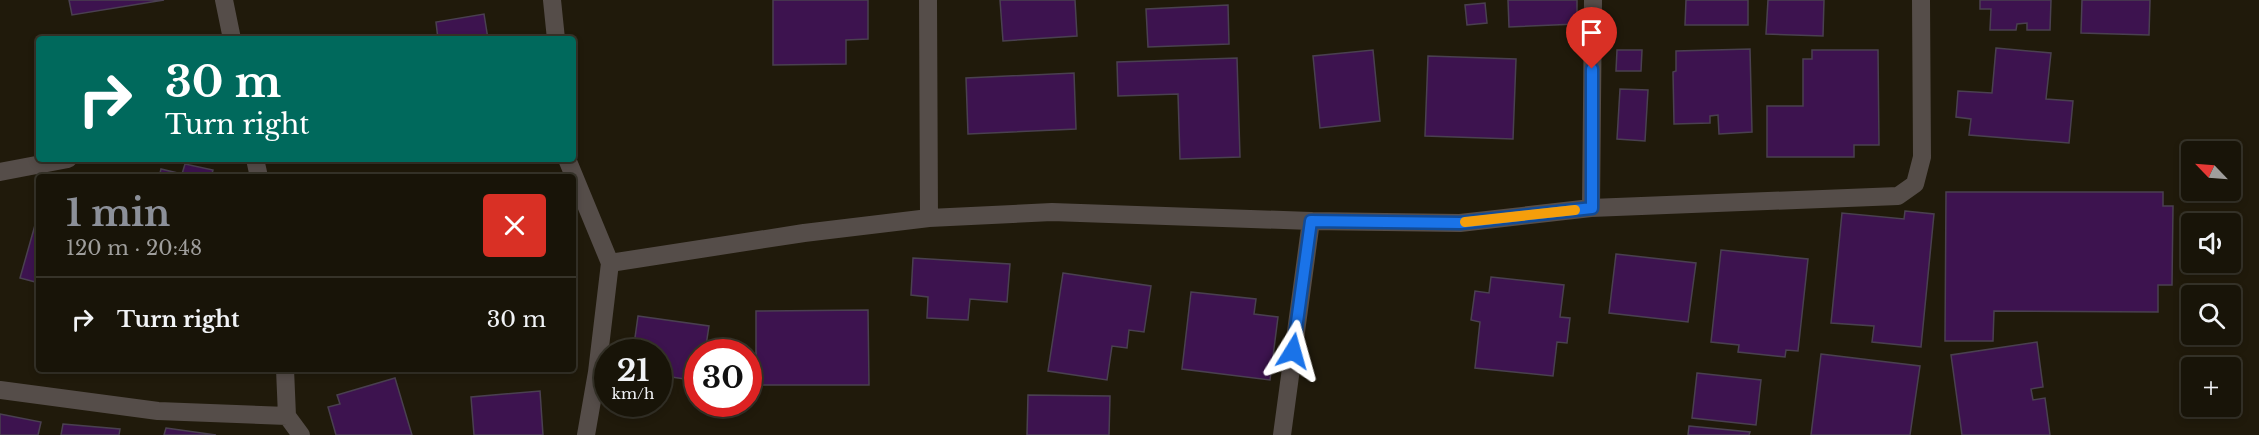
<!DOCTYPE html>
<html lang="en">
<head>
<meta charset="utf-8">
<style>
  body { margin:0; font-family:"Libre Baskerville",serif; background:#252116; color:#f1f3f6; height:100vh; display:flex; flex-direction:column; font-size:22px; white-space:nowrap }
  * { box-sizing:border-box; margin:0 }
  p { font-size:20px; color:#9f9e9c }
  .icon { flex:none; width:33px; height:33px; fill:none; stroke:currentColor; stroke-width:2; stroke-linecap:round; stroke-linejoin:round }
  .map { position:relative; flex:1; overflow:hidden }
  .details { position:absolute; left:36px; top:174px; width:540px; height:198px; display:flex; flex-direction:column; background:#181408; border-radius:6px; box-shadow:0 3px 9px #0003,0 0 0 2px #363329 }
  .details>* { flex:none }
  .top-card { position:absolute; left:36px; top:36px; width:540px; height:126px; border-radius:6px; box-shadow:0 3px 9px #0003,0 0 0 2px #363329; background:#00695c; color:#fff; overflow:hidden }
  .needle { width:39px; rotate:295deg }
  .buttons { position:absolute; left:2181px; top:141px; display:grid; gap:12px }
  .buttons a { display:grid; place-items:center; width:60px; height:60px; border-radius:6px; background:#181408; box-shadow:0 3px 9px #0003,0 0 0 2px #363329; font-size:30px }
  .speed { position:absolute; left:594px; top:339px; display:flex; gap:12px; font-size:30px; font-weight:700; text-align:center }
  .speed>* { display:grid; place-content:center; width:78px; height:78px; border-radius:50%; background:#181408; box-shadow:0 3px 9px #0003,0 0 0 2px #363329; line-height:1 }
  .speed small { font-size:15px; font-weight:400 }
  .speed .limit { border:9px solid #d22; background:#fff; color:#111 }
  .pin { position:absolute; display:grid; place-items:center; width:51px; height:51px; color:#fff; margin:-62px -26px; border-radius:50% 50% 50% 0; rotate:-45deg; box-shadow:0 0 6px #0007 }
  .pin .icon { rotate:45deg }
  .me { position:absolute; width:66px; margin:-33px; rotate:8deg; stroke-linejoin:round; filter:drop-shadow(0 0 4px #0008) }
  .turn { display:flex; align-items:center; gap:21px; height:126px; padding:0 30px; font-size:27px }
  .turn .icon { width:78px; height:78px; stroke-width:2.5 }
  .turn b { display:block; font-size:42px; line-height:51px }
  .round { display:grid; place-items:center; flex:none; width:63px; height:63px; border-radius:6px; background:#252116 }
  .summary { display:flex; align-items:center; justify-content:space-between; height:102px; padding:0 30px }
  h1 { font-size:36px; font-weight:700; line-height:45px; color:#8c9099 }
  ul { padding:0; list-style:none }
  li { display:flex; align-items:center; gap:18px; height:84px; padding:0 30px; border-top:2px solid #363329 }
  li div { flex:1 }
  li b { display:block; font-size:22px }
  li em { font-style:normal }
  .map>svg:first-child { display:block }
  .building { fill:#3d134f; stroke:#4a4050; stroke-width:1.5 }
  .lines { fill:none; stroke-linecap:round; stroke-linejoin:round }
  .minor { stroke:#554d49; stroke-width:18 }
  .route-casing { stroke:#114b97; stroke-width:15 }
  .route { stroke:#1a73e8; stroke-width:10 }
  .slow { stroke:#f59e0b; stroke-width:10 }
</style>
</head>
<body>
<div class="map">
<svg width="2259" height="435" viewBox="0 0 2259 435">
  <rect width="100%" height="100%" fill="#201a0b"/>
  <path class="building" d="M 69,0 L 164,0 L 72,15 Z
    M 773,0 L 868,0 L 868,39 L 846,40 L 846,64 L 773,65 Z
    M 1000,0 L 1075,0 L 1077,36 L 1003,41 Z
    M 1508,0 L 1577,0 L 1577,24 L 1509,27 Z
    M 1686,0 L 1748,0 L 1748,25 L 1685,25 Z
    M 1768,0 L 1824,0 L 1823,36 L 1766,34 Z
    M 1980,0 L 2051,0 L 2050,30 L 2027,30 L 2027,23 L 2017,24 L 2016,30 L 1990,30 L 1991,9 L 1980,9 Z
    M 2082,0 L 2150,0 L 2149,35 L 2081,33 Z
    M 1485,3 L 1487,23 L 1467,25 L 1465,5 Z
    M 1228,5 L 1229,44 L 1148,47 L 1146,9 Z
    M 484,14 L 488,39 L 438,39 L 436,22 Z
    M 1996,48 L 2051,53 L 2046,99 L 2073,101 L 2069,143 L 1969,135 L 1971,119 L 1956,117 L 1958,91 L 1992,93 Z
    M 1750,49 L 1752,132 L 1719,134 L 1718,115 L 1710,116 L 1710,123 L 1674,124 L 1673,72 L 1676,71 L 1676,51 Z
    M 1373,50 L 1380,121 L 1320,128 L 1313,56 Z
    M 1617,50 L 1642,50 L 1641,71 L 1616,71 Z
    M 1812,50 L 1878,50 L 1879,145 L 1854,145 L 1854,157 L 1767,157 L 1767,106 L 1803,106 L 1803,59 L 1812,59 Z
    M 1428,56 L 1516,59 L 1513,139 L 1425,136 Z
    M 1237,58 L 1240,157 L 1180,159 L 1178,94 L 1118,96 L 1117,62 Z
    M 1074,73 L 1076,129 L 968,134 L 966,78 Z
    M 1620,89 L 1648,90 L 1645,141 L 1617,139 Z
    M 185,164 L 213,170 L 211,177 L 159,177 L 161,169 L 182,174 Z
    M 1946,192 L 2163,192 L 2163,206 L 2173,206 L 2172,285 L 2158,285 L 2158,312 L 1994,311 L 1993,341 L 1945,341 Z
    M 39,211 L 39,283 L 20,278 Z
    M 1905,211 L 1934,214 L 1921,347 L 1872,342 L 1874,326 L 1831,323 L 1842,213 L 1904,219 Z
    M 1721,250 L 1808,259 L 1798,351 L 1786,350 L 1785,357 L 1738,352 L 1739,345 L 1711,342 Z
    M 1616,254 L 1696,263 L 1688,322 L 1609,313 Z
    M 913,258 L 1010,264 L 1007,302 L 970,299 L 968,320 L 927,318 L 928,297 L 911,295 Z
    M 1063,273 L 1151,286 L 1144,332 L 1129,330 L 1127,348 L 1112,346 L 1107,380 L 1048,371 Z
    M 1491,277 L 1564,285 L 1560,317 L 1570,318 L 1567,343 L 1557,342 L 1553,376 L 1475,368 L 1480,322 L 1471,320 L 1475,291 L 1489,293 Z
    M 1191,292 L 1256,299 L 1254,314 L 1278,317 L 1270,380 L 1182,369 Z
    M 868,310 L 869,385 L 756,385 L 756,311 Z
    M 638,316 L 709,326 L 705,352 L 698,352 L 698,381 L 658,375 L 658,352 L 633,352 Z
    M 2037,342 L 2043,387 L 2031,389 L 2033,400 L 2045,398 L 2050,435 L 1962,435 L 1951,355 Z
    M 1821,354 L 1920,366 L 1910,435 L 1811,435 Z
    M 330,369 L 361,369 L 330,373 Z
    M 1697,373 L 1761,380 L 1756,425 L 1692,418 Z
    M 395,378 L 412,435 L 336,435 L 328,407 L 340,404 L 337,395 Z
    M 540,391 L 543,435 L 474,435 L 471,397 Z
    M 1028,395 L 1110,396 L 1109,435 L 1027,435 Z
    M 0,414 L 41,422 L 38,435 L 0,435 Z
    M 63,424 L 120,429 L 119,435 L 61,435 Z
    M 1689,426 L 1750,432 L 1749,435 L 1688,435 Z
    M 166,428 L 216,435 L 164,435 Z"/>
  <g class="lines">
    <path class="minor" d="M 224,0 L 232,39
      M 552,0 L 556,39
      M 928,0 L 929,218
      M 255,159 L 259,177
      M 567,159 L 610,263 L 597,372 L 586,435
      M 0,172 L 68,159
      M 1591,208 L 1593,0
      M 610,263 L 804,233 L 929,218 L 1052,212 L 1311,221 L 1460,223 L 1591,208 L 1898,196 L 1915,184 L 1922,157 L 1921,0
      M 285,369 L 287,416 L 301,435
      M 0,390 L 158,411 L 287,416
      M 1282,435 L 1311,221"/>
  </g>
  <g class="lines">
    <defs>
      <path id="route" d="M 1293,351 L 1311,221 L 1460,223 L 1592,208 L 1592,69"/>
    </defs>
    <use href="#route" class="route-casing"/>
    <use href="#route" class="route"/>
    <path class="slow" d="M 1465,222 L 1575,210"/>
  </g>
</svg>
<div class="buttons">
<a><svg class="needle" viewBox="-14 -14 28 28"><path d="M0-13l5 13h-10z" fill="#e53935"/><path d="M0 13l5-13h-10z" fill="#9f9e9c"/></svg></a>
<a><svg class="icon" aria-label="sound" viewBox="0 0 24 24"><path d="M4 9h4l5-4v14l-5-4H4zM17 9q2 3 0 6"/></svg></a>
<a><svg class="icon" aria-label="search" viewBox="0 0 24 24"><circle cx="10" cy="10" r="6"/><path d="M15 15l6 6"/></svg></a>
<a>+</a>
</div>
<div class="speed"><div>21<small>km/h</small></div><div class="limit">30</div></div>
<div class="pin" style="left:1592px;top:69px;background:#d93025"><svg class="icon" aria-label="arrive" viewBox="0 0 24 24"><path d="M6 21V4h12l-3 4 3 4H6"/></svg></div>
<svg class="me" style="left:1293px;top:351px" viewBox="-20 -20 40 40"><path d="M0-17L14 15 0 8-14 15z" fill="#1a73e8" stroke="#fff" stroke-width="4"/></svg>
<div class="top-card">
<div class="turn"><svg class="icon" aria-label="right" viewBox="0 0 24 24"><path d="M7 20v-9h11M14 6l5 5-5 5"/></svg><div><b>30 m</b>Turn right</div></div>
</div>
<section class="details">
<div class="summary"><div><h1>1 min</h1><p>120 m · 20:48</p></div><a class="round" style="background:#d93025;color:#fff"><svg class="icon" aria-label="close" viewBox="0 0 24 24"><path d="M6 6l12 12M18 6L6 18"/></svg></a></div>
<ul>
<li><svg class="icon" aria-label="right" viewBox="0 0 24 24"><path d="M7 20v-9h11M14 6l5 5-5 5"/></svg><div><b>Turn right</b></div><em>30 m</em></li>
</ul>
</section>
</div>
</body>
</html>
